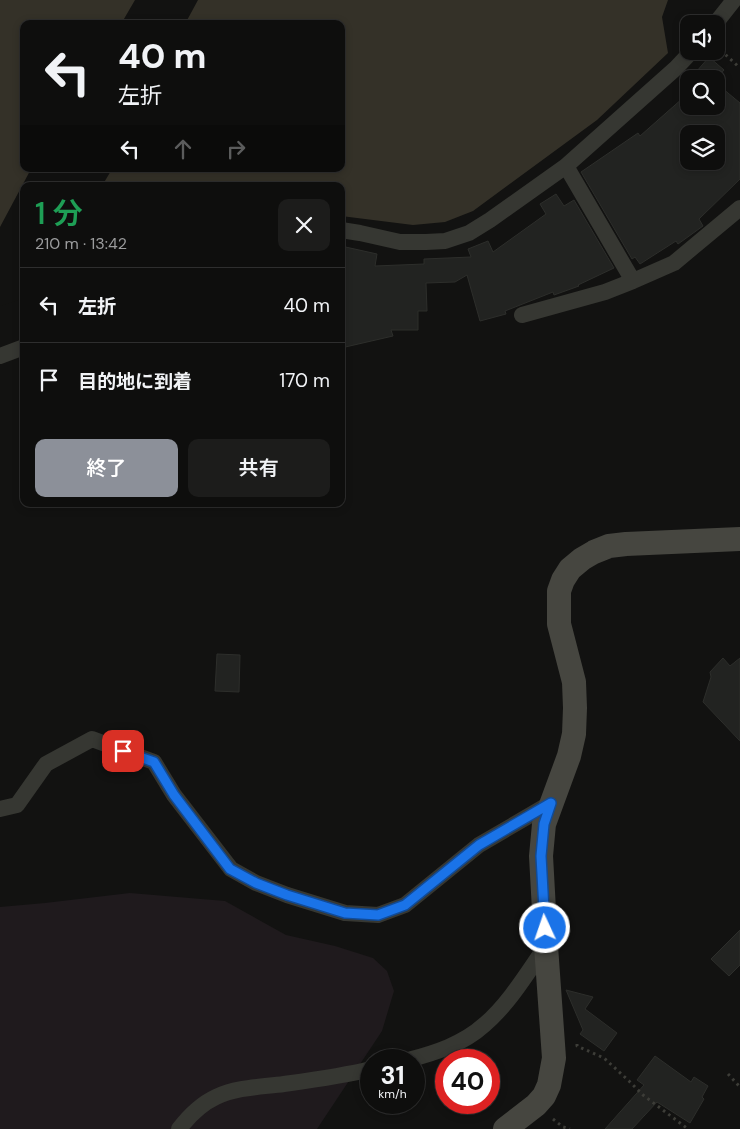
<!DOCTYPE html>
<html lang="ja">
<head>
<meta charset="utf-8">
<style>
  body { margin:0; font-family:"DM Sans","Noto Sans JP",sans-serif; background:#1c1c1b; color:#f1f3f6; height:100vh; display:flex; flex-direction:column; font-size:19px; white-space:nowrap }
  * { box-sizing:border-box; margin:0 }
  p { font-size:16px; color:#9b9c9d }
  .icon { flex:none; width:28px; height:28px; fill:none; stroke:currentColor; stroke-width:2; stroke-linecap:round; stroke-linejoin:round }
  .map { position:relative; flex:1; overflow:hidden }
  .side { position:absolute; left:20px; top:182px; width:325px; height:325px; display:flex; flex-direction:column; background:#0e0e0d; border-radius:10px; box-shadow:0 2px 8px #0003,0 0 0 1px #2e2e2e }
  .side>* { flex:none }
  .guide { position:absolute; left:20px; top:20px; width:325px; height:152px; border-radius:10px; box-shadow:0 2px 8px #0003,0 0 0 1px #2e2e2e; background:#0e0e0d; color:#f1f3f6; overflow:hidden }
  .tools { position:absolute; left:680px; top:15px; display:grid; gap:10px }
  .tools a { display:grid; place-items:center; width:45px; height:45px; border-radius:10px; background:#0e0e0d; box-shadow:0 2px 8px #0003,0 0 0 1px #2e2e2e; font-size:25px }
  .speed { position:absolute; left:360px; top:1049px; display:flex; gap:10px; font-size:25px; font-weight:700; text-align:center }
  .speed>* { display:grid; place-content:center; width:65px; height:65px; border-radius:50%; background:#0e0e0d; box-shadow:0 2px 8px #0003,0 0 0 1px #2e2e2e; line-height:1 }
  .speed small { font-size:12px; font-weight:400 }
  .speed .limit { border:8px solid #d22; background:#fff; color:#111 }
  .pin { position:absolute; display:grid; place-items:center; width:42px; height:42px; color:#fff; margin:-21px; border-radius:10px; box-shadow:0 2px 8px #0006 }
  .me { position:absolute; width:55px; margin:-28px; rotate:357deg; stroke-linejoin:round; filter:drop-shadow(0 0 4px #0008) }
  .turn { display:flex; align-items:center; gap:18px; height:105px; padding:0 15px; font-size:22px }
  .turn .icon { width:65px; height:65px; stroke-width:2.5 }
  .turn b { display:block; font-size:35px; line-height:42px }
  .lanes { display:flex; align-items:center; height:48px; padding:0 15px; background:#0003; justify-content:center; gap:25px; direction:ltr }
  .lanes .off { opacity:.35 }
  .round { display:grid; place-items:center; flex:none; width:52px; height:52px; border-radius:10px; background:#1c1c1b }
  .head { display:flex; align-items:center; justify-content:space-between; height:85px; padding:0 15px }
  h1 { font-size:30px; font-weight:600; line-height:38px; color:#1e9e55 }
  .button { display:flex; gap:10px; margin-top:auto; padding:10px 15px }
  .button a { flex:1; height:58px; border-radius:10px; background:#8c9099; color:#fff; font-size:20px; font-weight:600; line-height:58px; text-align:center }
  .button a+a { background:#1c1c1b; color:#f1f3f6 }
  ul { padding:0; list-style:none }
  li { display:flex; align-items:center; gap:15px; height:75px; padding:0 15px; border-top:1px solid #2e2e2e }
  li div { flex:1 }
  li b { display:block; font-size:19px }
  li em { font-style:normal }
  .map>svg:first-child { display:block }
  .green { fill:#1f1a1d }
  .water { fill:#343128; fill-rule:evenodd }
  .pier { fill:#121211 }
  .building { fill:#222321; stroke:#2d2e2b; fill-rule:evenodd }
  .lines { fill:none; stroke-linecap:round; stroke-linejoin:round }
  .path { stroke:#3d3d38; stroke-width:3; stroke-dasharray:2.5 4; stroke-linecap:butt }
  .street { stroke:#363732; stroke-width:16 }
  .secondary { stroke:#464640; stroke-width:24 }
  .route-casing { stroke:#114b97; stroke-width:12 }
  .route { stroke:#1a73e8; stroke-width:9 }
</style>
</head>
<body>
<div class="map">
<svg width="740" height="1129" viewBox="0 0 740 1129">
  <rect width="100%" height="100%" fill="#121211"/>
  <path class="green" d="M 130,893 L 225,901 L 286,935 L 335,946 L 373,958 L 387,971 L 394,991 L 382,1031 L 317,1129 L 0,1129 L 0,907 L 45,903 Z"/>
  <path class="water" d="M 0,0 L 668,0 L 662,17 L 668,53 L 597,120 L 473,211 L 445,222 L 413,225 L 341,216 L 341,186 L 24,186 L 0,303 ZM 24,24 L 341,24 L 341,169 L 24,169 Z"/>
  <path class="pier" d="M 135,0 L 198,0 L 185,24 L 121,24 Z
    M 31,169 L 112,169 L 102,186 L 24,186 L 24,298 L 0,306 L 0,227 Z"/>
  <path class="building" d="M 709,57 L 724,70 L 716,79 L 690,79 Z
    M 716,83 L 740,103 L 740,179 L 699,219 L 703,226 L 678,244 L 676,241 L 640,264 L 635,257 L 632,259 L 581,172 L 638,133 L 640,136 L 683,98 L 680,96 L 689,88 L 689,106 L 716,106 ZM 689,134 L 716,134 L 716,161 L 689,161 Z
    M 556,194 L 564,206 L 574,200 L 614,268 L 578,285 L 579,286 L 554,295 L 553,292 L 505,311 L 506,314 L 480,321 L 467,275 L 455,282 L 426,283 L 427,311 L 418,311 L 418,330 L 391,330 L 393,336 L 341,348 L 341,246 L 377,254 L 375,266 L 424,264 L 424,259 L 471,257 L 468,249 L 488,241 L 493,252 L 546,214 L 540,204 Z
    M 217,654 L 240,655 L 239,692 L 215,691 Z
    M 723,658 L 730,666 L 740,658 L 740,741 L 703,702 L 711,677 L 710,672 Z
    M 740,930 L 740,965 L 729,976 L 711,959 Z
    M 566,990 L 593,997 L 585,1009 L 617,1033 L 604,1051 L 580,1034 L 583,1030 Z
    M 655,1056 L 691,1082 L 694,1077 L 708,1086 L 702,1097 L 704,1099 L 690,1123 L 657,1102 L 632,1129 L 605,1129 L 644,1085 L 637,1080 Z"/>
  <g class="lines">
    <path class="path" d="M 716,46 L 740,68
      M 577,1044 L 577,1046 L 604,1058 L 629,1081 L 643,1095 L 688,1129
      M 728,1074 L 740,1087
      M 553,1119 L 563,1127 L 570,1129"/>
    <path class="street" d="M 715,24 L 734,0
      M 566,166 L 633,281 L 674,263 L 740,208
      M 341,230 L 360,233 L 400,242 L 426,242 L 445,241 L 469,233 L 490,220 L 566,166 L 676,68 L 692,51
      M 522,315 L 605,292 L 633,281
      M 0,356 L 24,347
      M 0,809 L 17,805 L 46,764 L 92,739 L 154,762 L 174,795 L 231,869 L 256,883 L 287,895 L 345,913 L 378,915 L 405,905 L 479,845 L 551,803
      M 408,1060 C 435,1053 463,1044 484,1025 C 508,1005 528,972 546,946
      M 179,1129 C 189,1116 201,1104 216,1097 C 237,1087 262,1087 284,1084 C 313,1080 343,1076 371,1069"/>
    <path class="secondary" d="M 505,1129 L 536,1105 L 544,1096 L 549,1085 L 554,1058 L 546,946 L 541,856 L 544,824 L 569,756 L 574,734 L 575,708 L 574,682 L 559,624 L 559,591 L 563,580 L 570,569 L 582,559 L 594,552 L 609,546 L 626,544 L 740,539"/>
  </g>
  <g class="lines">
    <defs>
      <path id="route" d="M 123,751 L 154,762 L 174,795 L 230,869 L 256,883 L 287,895 L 345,913 L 378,915 L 405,905 L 479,845 L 551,803 L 544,824 L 541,856 L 545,928"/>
    </defs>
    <use href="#route" class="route-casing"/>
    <use href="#route" class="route"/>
  </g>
</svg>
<div class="tools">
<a><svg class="icon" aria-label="sound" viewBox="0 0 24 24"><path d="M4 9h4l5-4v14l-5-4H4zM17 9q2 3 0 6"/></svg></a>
<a><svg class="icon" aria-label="search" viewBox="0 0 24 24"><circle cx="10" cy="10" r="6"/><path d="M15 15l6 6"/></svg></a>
<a><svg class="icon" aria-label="layers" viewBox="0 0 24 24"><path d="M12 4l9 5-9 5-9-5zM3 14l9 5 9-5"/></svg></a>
</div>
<div class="speed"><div>31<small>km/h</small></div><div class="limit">40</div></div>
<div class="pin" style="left:123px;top:751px;background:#d93025"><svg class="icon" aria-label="arrive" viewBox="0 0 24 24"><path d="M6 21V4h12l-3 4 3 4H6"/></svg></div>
<svg class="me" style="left:545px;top:928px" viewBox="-20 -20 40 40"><circle r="17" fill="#1a73e8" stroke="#fff" stroke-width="3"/><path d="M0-11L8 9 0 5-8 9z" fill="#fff"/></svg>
<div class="guide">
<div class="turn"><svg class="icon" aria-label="left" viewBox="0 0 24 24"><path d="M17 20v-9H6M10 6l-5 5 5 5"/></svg><div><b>40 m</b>左折</div></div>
<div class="lanes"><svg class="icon" aria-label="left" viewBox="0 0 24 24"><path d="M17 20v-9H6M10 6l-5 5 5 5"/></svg><svg class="icon off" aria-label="ahead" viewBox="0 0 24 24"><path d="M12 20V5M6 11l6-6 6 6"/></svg><svg class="icon off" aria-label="right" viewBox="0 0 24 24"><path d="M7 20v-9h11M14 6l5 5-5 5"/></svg></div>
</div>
<section class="side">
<div class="head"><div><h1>1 分</h1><p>210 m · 13:42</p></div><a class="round"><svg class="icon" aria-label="close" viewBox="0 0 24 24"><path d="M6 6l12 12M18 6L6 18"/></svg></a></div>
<ul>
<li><svg class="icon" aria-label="left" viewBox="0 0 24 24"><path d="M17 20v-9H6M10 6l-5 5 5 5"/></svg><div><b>左折</b></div><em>40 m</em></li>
<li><svg class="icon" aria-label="arrive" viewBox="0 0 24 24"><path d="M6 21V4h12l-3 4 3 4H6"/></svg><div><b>目的地に到着</b></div><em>170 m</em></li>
</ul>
<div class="button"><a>終了</a><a>共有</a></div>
</section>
</div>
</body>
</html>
